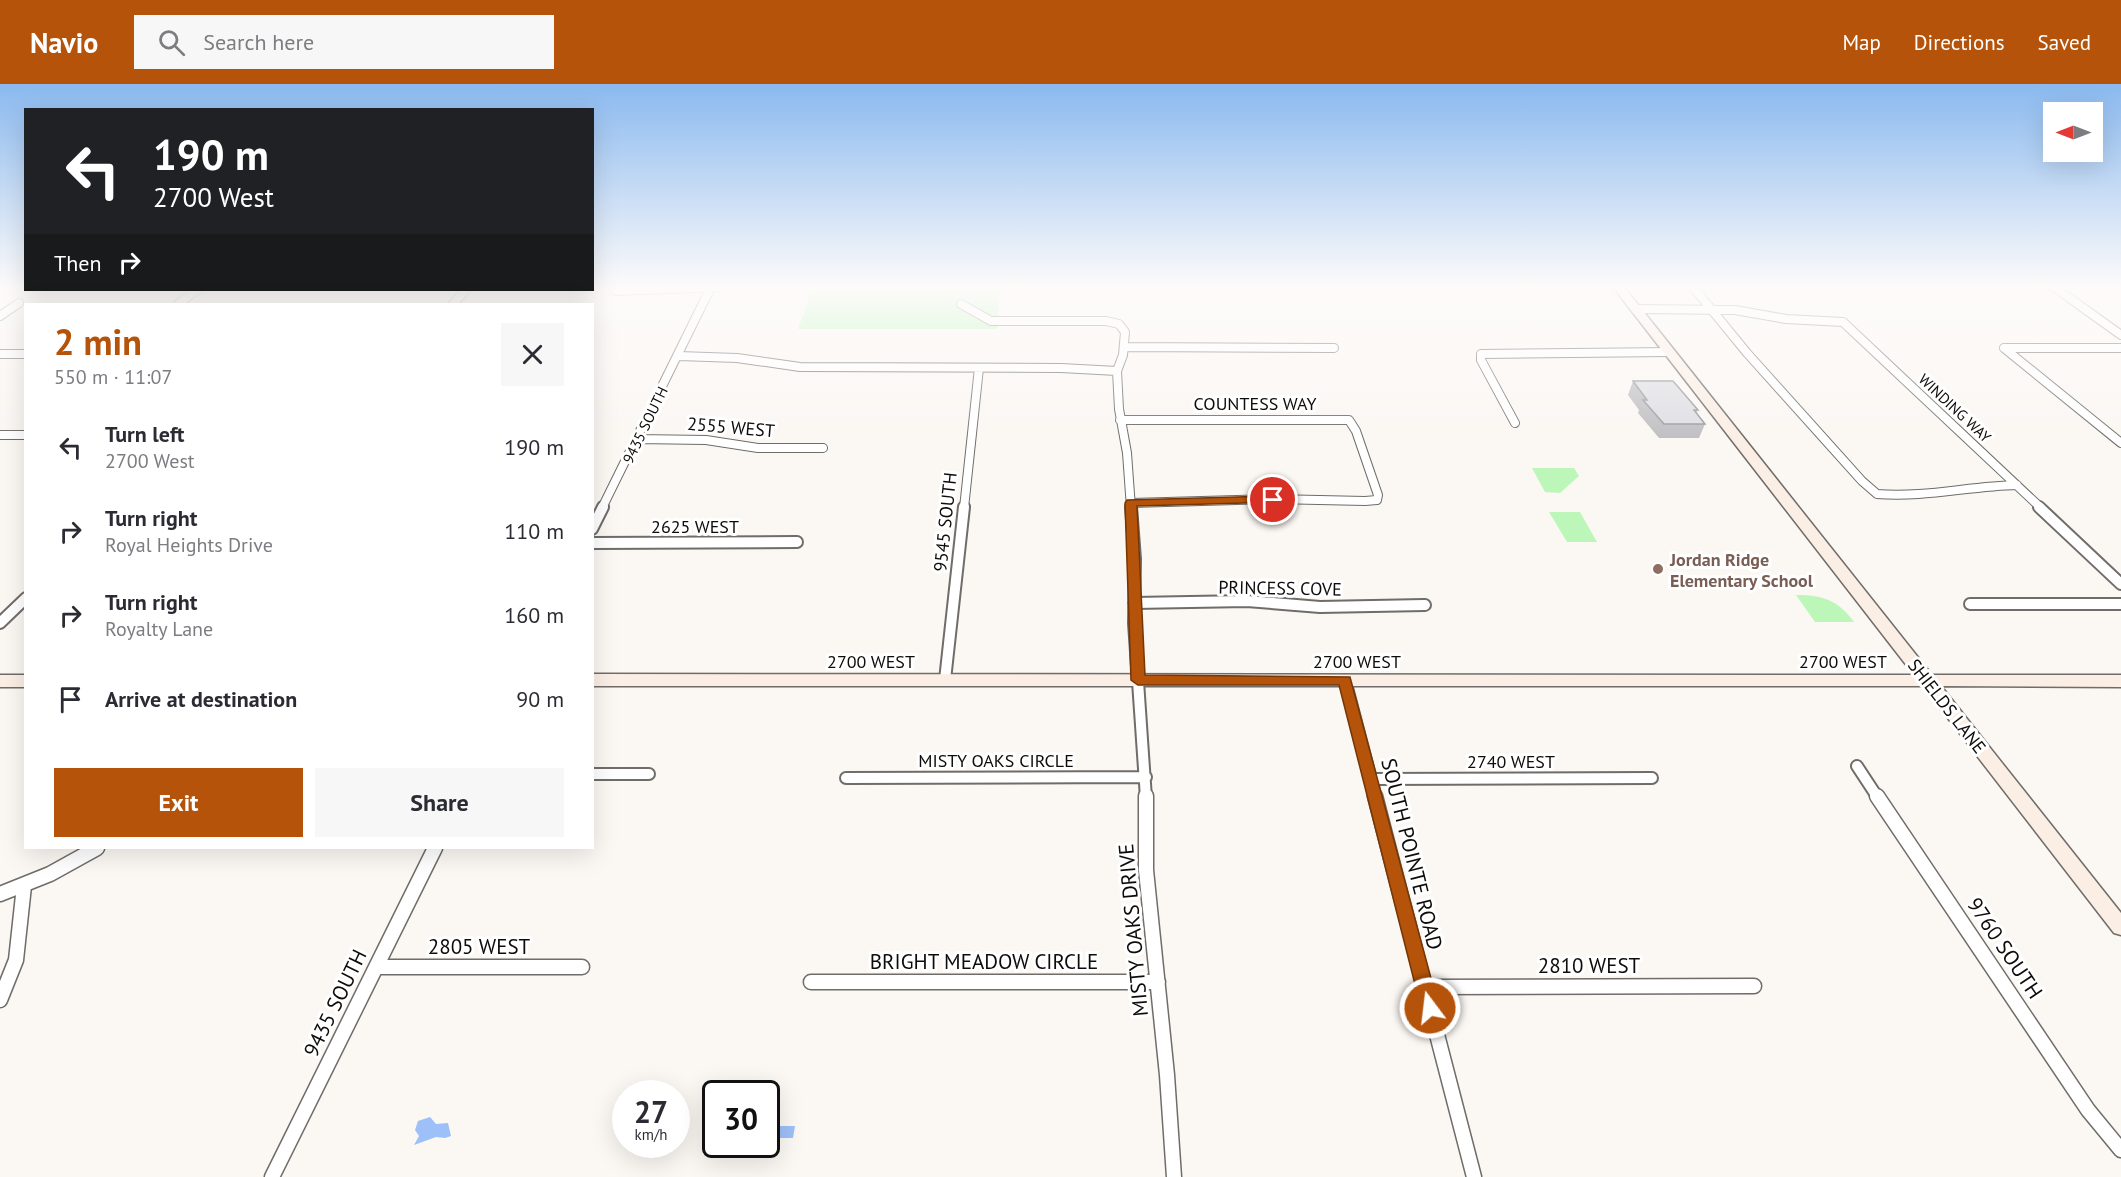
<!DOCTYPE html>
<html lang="en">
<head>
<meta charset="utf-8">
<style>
  body { margin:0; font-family:"PT Sans",sans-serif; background:#f7f7f7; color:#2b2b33; height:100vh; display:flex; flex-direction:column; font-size:22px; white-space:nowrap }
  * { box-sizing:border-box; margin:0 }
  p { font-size:20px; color:#7c7c81 }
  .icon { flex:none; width:33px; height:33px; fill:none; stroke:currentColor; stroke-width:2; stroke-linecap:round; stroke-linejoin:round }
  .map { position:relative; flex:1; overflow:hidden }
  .details { position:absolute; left:24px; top:219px; width:570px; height:546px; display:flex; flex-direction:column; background:#fff; border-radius:0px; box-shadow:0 6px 24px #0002 }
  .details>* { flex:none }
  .top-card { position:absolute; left:24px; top:24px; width:570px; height:183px; border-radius:0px; box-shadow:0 6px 24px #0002; background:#202124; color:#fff; overflow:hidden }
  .needle { width:39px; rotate:270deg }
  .buttons { position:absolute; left:2043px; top:18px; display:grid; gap:12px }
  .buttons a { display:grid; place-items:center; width:60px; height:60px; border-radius:0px; background:#fff; box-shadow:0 6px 24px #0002; font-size:30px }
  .speed { position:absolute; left:612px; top:996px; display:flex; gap:12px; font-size:30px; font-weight:700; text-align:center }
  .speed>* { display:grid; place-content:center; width:78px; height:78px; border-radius:50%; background:#fff; box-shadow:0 6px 24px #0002; line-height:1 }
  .speed small { font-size:15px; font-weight:400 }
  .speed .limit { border:3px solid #111; border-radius:9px; background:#fff; color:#111 }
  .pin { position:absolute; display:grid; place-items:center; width:51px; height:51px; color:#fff; margin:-26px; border:3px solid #fff; border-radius:50%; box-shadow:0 2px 6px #0007 }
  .me { position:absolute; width:66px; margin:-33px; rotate:345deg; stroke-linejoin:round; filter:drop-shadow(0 0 4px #0008) }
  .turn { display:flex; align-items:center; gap:21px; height:126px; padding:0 30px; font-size:27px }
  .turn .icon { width:78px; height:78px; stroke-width:2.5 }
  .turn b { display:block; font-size:42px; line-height:51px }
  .then { display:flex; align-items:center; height:57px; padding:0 30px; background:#0003; gap:12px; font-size:22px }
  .round { display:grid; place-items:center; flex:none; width:63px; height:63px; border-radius:0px; background:#f7f7f7 }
  .overview { display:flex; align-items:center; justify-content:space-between; height:102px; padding:0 30px }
  h1 { font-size:36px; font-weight:800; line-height:45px; color:#b45309 }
  .button { display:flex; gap:12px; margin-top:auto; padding:12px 30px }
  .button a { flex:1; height:69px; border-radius:0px; background:#b45309; color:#fff; font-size:24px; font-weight:800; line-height:69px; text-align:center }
  .button a+a { background:#f7f7f7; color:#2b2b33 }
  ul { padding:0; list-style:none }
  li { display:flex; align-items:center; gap:18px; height:84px; padding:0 30px }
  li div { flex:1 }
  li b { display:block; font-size:22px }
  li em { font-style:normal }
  header { display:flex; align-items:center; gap:36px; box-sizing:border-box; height:84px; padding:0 30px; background:#b45309; color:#fff }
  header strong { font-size:28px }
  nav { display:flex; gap:33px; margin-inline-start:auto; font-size:21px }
  .search { width:420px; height:54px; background:#f7f7f7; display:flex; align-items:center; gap:15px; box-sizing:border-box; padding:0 21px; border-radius:0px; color:#7c7c81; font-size:22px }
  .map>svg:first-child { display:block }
  .green { fill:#bcf7b9 }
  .water { fill:#9dc0f9 }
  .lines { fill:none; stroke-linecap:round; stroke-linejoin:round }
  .minor-far2-casing { stroke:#6f6c69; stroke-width:10 }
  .minor-far1-casing { stroke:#6f6c69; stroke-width:14 }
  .minor-casing { stroke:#6f6c69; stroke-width:17 }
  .secondary-casing { stroke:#6f6c69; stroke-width:3 }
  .minor-far2 { stroke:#fff; stroke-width:8 }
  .minor-far1 { stroke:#fff; stroke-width:10 }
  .minor { stroke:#fff; stroke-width:14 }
  .secondary { fill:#fbeee5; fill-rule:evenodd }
  .wall { fill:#c0c0c4 }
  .building { fill:#dfdfe4; stroke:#9c9ca0; stroke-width:1.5 }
  .route { fill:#b45309; stroke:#753606; stroke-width:1.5 }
  .education-dot { fill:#8d6e63; stroke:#fff; stroke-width:2 }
  .labels { text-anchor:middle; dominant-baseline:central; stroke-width:6; stroke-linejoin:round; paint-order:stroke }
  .far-street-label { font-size:15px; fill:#0e0c0b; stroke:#fff }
  .street-label { font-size:18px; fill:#0e0c0b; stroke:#fff }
  .education-label { font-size:18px; font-weight:bold; fill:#785e54; stroke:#fff; text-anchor:start }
  .near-street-label { font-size:21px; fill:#0e0c0b; stroke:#fff }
</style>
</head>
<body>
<header>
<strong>Navio</strong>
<div class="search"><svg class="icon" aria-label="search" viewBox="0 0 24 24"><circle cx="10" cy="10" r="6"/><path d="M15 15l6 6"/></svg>Search here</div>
<nav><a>Map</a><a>Directions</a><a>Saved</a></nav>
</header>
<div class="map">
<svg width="2121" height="1093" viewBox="0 0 2121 1093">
  <rect width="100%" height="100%" fill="#fbf7f3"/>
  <path class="green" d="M 813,203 L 1000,203 L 997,245 L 798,245 Z
    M 1532,384 L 1574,384 L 1579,392 L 1560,409 L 1545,408 Z
    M 1549,428 L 1580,428 L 1597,458 L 1567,458 Z
    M 1796,511 C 1823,511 1838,516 1854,538 L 1815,538 Z"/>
  <path class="water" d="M 430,1033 L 436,1040 L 448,1039 L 451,1052 L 445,1054 L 436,1053 L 414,1061 L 419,1052 L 415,1046 L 418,1037 Z
    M 767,1042 L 795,1042 L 793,1054 L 767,1054 Z"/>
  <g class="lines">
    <defs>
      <path id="minor-far2" d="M 1693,203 L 1747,269 L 1862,397 L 1877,410 C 1924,414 1970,402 2017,401
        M 2054,203 L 2121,251
        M 616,207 L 720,203
        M 178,220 L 197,206
        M 453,220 L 466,206
        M 961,220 L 991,237 L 1106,237 L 1119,240 L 1125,248 L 1123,271 L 1117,287 L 1119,325 L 1127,369 L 1131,424
        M 1635,225 L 1735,226 L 1786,235 L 1843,238 L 2041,424
        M 0,232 L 19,219
        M 1125,263 L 1334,264
        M 2004,264 L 2121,359
        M 2004,264 L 2121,264
        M 0,270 L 26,270
        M 679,272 L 737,274 L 800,283 L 1061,284 L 1117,287
        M 1120,336 L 1349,336 L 1356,347 L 1378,411 L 1377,416 L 1365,417 L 1273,415 L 1131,419
        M 1515,339 L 1481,276 L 1481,270 L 1669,268
        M 0,351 L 26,351
        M 637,355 L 706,356 L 758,364 L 823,364
        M 602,424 L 711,203
        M 964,424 L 979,284"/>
      <path id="minor-far1" d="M 1131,423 L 1135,475 L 1134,539 L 1146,714
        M 2039,423 L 2121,500
        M 592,445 L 603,423
        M 592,459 L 797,458
        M 1134,519 L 1247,517 L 1320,523 L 1425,521
        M 1970,520 L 2121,520
        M 0,539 L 26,514
        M 945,596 L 964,423
        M 1345,596 L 1376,714
        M 1857,682 L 1878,714
        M 592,690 L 649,690
        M 846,694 L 1146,693
        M 1371,695 L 1652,694"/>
      <path id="minor" d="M 1146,712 L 1146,786 L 1167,991 L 1174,1093
        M 1375,712 L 1474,1093
        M 1877,712 L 2088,1026 L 2121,1066
        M 0,810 L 50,790 L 97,764
        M 376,883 L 582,883
        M 811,898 L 1158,898
        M 1424,903 L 1754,902
        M 0,916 L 16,876 L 24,802
        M 272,1093 L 435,764"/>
      <path id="secondary" d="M 1613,203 L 1624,203 L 1932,591 L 2121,591 L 2121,603 L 1941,602 L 2121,829 L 2121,851 L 2114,849 L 1923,602 L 592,602 L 592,590 L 1914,591 Z
        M 0,591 L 26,591 L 26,603 L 0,603 Z"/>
    </defs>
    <use href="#minor-far2" class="minor-far2-casing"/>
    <use href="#minor-far1" class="minor-far1-casing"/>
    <use href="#minor" class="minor-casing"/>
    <use href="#secondary" class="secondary-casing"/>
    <use href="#minor-far2" class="minor-far2"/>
    <use href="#minor-far1" class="minor-far1"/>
    <use href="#minor" class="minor"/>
    <use href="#secondary" class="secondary"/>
  </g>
  <path class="wall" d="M 1633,297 L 1698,326 L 1696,329 L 1705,340 L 1699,354 L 1659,354 L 1638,329 L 1639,326 L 1628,311 Z"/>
  <path class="building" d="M 1633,297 L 1673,297 L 1698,326 L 1694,326 L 1705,340 L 1664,340 L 1643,316 L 1647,316 Z"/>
  <linearGradient id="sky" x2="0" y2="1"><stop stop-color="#8ab9ef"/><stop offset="0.57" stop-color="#fdfbfa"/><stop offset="1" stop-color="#fdfbfa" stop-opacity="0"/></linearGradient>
  <rect width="2121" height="356" fill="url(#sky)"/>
  <path class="route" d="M 1273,412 L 1279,416 L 1277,418 L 1137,422 L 1145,591 L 1350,593 L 1439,924 L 1436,930 L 1430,932 L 1423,930 L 1421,924 L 1339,601 L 1138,601 L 1131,596 L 1125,419 L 1127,416 Z"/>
  <circle class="education-dot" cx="1658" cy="485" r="6"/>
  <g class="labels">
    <g class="far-street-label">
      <text transform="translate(1955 324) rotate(43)">WINDING WAY</text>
      <text transform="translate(645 341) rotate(-64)">9435 SOUTH</text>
    </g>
    <g class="street-label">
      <text x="1255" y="319">COUNTESS WAY</text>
      <text transform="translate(731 343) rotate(5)">2555 WEST</text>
      <text transform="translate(945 438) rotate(-84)">9545 SOUTH</text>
      <text x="695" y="442">2625 WEST</text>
      <text transform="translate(1280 504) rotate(1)">PRINCESS COVE</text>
      <text x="871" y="577">2700 WEST</text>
      <text x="1357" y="577">2700 WEST</text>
      <text x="1843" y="577">2700 WEST</text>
      <text transform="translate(1947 622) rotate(52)">SHIELDS LANE</text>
      <text x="996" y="676">MISTY OAKS CIRCLE</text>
      <text x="1511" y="677">2740 WEST</text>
    </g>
    <g class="education-label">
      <text x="1670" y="475">Jordan Ridge<tspan x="1670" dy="21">Elementary School</tspan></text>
    </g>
    <g class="near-street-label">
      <text transform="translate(1412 770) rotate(76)">SOUTH POINTE ROAD</text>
      <text transform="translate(1133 846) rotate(-95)">MISTY OAKS DRIVE</text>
      <text x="479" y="862">2805 WEST</text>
      <text transform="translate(2005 864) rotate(56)">9760 SOUTH</text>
      <text x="984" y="877">BRIGHT MEADOW CIRCLE</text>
      <text x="1589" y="881">2810 WEST</text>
      <text transform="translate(335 919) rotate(-64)">9435 SOUTH</text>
    </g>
  </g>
</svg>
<div class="buttons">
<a><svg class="needle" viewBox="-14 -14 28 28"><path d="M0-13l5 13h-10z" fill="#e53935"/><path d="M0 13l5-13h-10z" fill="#7c7c81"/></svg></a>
</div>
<div class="speed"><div>27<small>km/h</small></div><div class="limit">30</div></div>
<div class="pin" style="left:1273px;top:416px;background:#d93025"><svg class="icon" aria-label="arrive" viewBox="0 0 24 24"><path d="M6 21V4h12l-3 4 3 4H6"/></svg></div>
<svg class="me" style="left:1430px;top:924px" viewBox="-20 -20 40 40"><circle r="17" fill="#b45309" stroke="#fff" stroke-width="3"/><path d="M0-11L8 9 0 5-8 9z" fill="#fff"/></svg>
<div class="top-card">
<div class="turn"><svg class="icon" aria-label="left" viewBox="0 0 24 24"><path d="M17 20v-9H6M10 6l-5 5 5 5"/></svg><div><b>190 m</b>2700 West</div></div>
<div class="then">Then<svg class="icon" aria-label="right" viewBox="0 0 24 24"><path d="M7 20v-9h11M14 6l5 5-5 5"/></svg></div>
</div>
<section class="details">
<div class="overview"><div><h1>2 min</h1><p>550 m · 11:07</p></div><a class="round"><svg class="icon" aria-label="close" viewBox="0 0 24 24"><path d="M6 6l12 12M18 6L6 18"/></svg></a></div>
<ul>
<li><svg class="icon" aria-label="left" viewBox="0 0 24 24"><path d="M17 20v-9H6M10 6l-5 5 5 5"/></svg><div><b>Turn left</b><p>2700 West</p></div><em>190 m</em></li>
<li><svg class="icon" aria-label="right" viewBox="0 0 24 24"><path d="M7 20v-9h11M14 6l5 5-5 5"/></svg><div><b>Turn right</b><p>Royal Heights Drive</p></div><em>110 m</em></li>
<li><svg class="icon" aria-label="right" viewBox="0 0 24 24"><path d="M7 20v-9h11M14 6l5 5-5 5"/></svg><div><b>Turn right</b><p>Royalty Lane</p></div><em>160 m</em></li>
<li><svg class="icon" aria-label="arrive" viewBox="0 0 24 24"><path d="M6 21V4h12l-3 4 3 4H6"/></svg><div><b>Arrive at destination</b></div><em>90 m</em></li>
</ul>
<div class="button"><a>Exit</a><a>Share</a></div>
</section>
</div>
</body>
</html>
